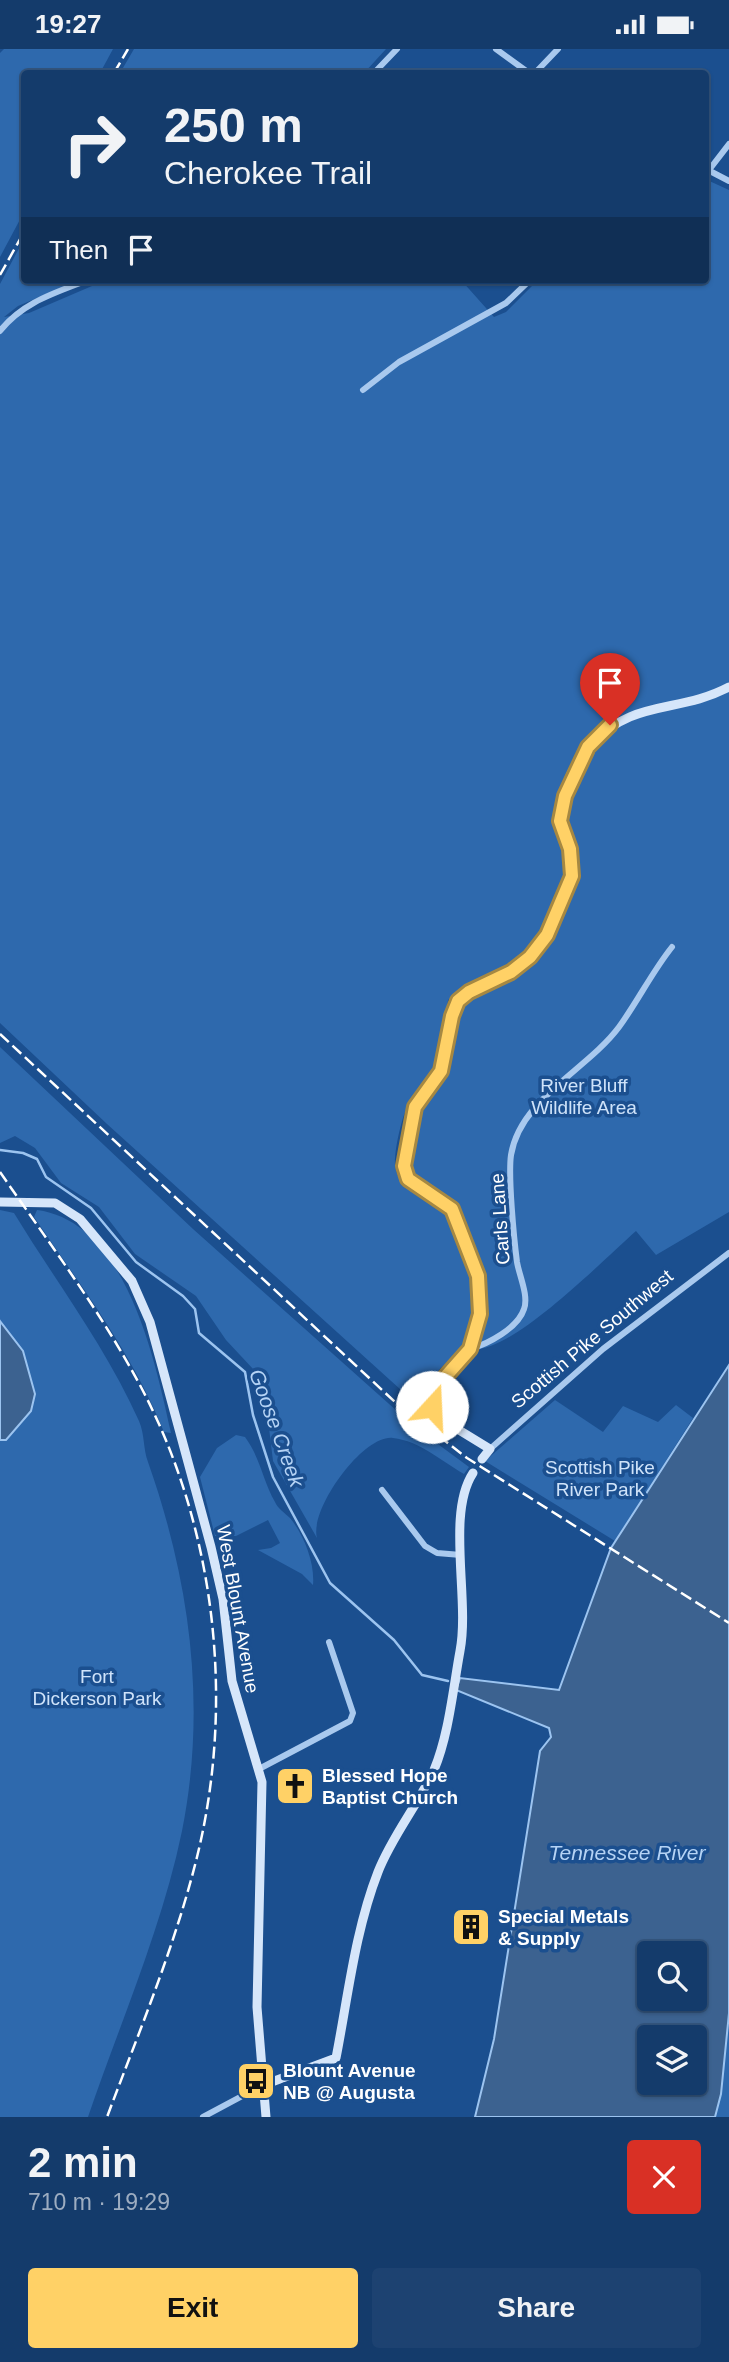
<!DOCTYPE html>
<html lang="en">
<head>
<meta charset="utf-8">
<style>
  body { margin:0; font-family:Helvetica,sans-serif; background:#1d4271; color:#f1f3f6; height:100vh; display:flex; flex-direction:column; font-size:26px; white-space:nowrap }
  * { box-sizing:border-box; margin:0 }
  p { font-size:23px; color:#9dadc1 }
  .icon { flex:none; width:38px; height:38px; fill:none; stroke:currentColor; stroke-width:2; stroke-linecap:round; stroke-linejoin:round }
  .map { position:relative; height:2068px; overflow:hidden }
  .details { display:flex; flex-direction:column; background:#143b6b; flex:1 }
  .details>* { flex:none }
  .hud { position:absolute; left:21px; top:21px; width:688px; height:214px; border-radius:7px; box-shadow:0 2px 5px #0004,0 0 0 2px #33557e; background:#143b6b; color:#f1f3f6; overflow:hidden }
  .buttons { position:absolute; left:637px; top:1892px; display:grid; gap:14px }
  .buttons a { display:grid; place-items:center; width:70px; height:70px; border-radius:7px; background:#143b6b; box-shadow:0 2px 5px #0004,0 0 0 2px #33557e; font-size:35px }
  .pin { position:absolute; display:grid; place-items:center; width:60px; height:60px; color:#fff; margin:-72px -30px; border-radius:50% 50% 50% 0; rotate:-45deg; box-shadow:0 0 7px #0007 }
  .pin .icon { rotate:45deg }
  .me { position:absolute; width:77px; margin:-38px; rotate:20deg; stroke-linejoin:round; filter:drop-shadow(0 0 5px #0008) }
  .turn { display:flex; align-items:center; gap:24px; height:147px; padding:0 28px; font-size:32px }
  .turn .icon { width:91px; height:91px; stroke-width:2.5 }
  .turn b { display:block; font-size:49px; line-height:60px }
  .then { display:flex; align-items:center; height:66px; padding:0 28px; background:#0003; gap:14px; font-size:26px }
  .round { display:grid; place-items:center; flex:none; width:74px; height:74px; border-radius:7px; background:#1d4271 }
  .summary { display:flex; align-items:center; justify-content:space-between; height:119px; padding:0 28px }
  h1 { font-size:42px; font-weight:700; line-height:52px }
  .button { display:flex; gap:14px; margin-top:auto; padding:14px 28px }
  .button a { flex:1; height:80px; border-radius:7px; background:#ffd166; color:#111; font-size:28px; font-weight:700; line-height:80px; text-align:center }
  .button a+a { background:#1d4271; color:#f1f3f6 }
  .status { display:flex; justify-content:space-between; align-items:center; height:49px; padding:0 35px; background:#143b6b; direction:ltr }
  .status svg { height:19px; fill:currentColor }
  .map>svg:first-child { display:block }
  .green { fill:#2e69ad }
  .water { fill:#3c6290; stroke:#9cc4f0; stroke-width:2; fill-rule:evenodd }
  .lines { fill:none; stroke-linecap:round; stroke-linejoin:round }
  .stream { stroke:#9cc4f0; stroke-width:2.5 }
  .street { stroke:#a9c9ee; stroke-width:6 }
  .secondary { stroke:#d6e6fa; stroke-width:9 }
  .rail { stroke:#fff; stroke-width:2.5; stroke-dasharray:12 5; stroke-linecap:butt }
  .route-casing { stroke:#a68842; stroke-width:18 }
  .route { stroke:#ffd166; stroke-width:12 }
  .labels { text-anchor:middle; dominant-baseline:central; stroke-width:7; stroke-linejoin:round; paint-order:stroke }
  .park-label { font-size:19px; fill:#cfe3fa; stroke:#1b4f8f }
  .street-label { font-size:19px; fill:#fff; stroke:#1b4f8f }
  .poi-label { font-size:19px; font-weight:bold; fill:#fff; stroke:#1b4f8f; text-anchor:start }
  .water-label { font-size:21px; font-style:italic; fill:#b5d3f5; stroke:#1b4f8f }
</style>
</head>
<body>
<div class="status"><b>19:27</b><svg viewBox="0 0 49 12"><path d="M0 12V9h3v3zM5 12V6h3v6zM10 12V3h3v9zM15 12V0h3v12zM26 1h20v11H26zM47 4h2v5h-2z"/></svg></div>
<div class="map">
<svg width="729" height="2068" viewBox="0 0 729 2068">
  <rect width="100%" height="100%" fill="#1b4f8f"/>
  <path class="green" d="M 4,0 L 113,0 L 100,24 L 24,24 L 24,163 L 0,208 L 0,4 Z
    M 134,0 L 386,0 L 364,24 L 120,24 Z
    M 705,130 L 729,141 L 729,1163 L 656,1206 L 636,1182 C 602,1212 520,1296 478,1300 L 476,1296 L 485,1273 L 480,1265 L 478,1237 L 452,1160 L 408,1130 L 404,1117 L 415,1058 L 441,1022 L 458,952 L 529,908 L 551,873 L 546,874 C 526,917 481,923 448,951 C 446,976 444,1007 430,1029 C 425,1036 417,1042 412,1049 C 403,1060 394,1101 395,1116 C 398,1146 432,1145 447,1165 C 459,1181 477,1248 474,1267 C 466,1309 436,1312 423,1346 L 411,1350 L 107,1075 L 0,974 L 0,235 L 24,190 L 24,231 L 80,231 L 18,257 L 4,268 L 29,264 L 106,231 L 461,231 L 494,268 L 506,263 L 538,231 L 705,231 Z
    M 0,998 L 193,1180 L 416,1379 L 469,1418 L 464,1425 C 441,1412 420,1392 393,1389 C 363,1385 309,1461 317,1489 L 273,1412 L 265,1346 L 254,1321 L 226,1291 L 196,1247 L 135,1205 L 99,1158 L 61,1134 L 35,1099 L 15,1087 L 0,1094 Z
    M 0,1161 L 14,1164 C 56,1233 106,1298 139,1372 C 145,1386 143,1400 148,1413 C 190,1532 207,1657 182,1782 C 162,1879 120,1974 88,2068 L 0,2068 Z
    M 37,1161 C 127,1173 155,1312 171,1384 L 164,1383 C 133,1305 81,1237 34,1168 Z
    M 555,1351 L 603,1383 L 623,1357 L 658,1373 L 676,1356 L 693,1369 L 615,1492 L 485,1412 Z
    M 236,1386 L 245,1388 C 260,1408 263,1432 275,1453 C 278,1460 285,1464 290,1469 C 304,1486 315,1514 313,1536 L 302,1525 L 258,1501 L 271,1499 L 280,1494 L 268,1471 L 236,1487 L 215,1487 L 200,1428 L 217,1399 Z
    M 729,1964 L 729,2068 L 715,2068 L 721,2045 Z"/>
  <path class="water" d="M 0,1272 L 23,1302 L 35,1345 L 31,1362 L 6,1391 L 0,1391 Z
    M 729,1316 L 729,1964 L 721,2045 L 715,2068 L 475,2068 L 494,1990 L 540,1702 L 551,1688 L 549,1679 L 456,1641 L 460,1629 L 559,1641 L 611,1499 ZM 649,1904 L 695,1904 L 695,1950 L 649,1950 ZM 649,1988 L 695,1988 L 695,2034 L 649,2034 Z"/>
  <g class="lines">
    <path class="stream" d="M 0,1101 L 23,1104 L 37,1110 L 46,1128 L 91,1159 L 136,1213 L 183,1247 L 195,1260 L 199,1284 L 245,1323 L 253,1366 L 273,1428 L 330,1534 L 394,1591 L 422,1626 L 448,1632"/>
    <path class="street" d="M 496,0 L 529,24
      M 374,24 L 397,0
      M 535,24 L 558,0
      M 706,120 L 729,132
      M 709,121 L 729,95
      M 0,282 C 23,253 55,244 88,231
      M 363,341 L 399,313 L 506,254 L 530,231
      M 470,1300 C 488,1295 518,1279 524,1260 C 529,1247 519,1226 517,1213 C 514,1190 508,1127 511,1106 C 520,1050 587,1021 619,978 C 638,952 652,923 672,898
      M 490,1400 L 603,1300 L 729,1204
      M 382,1441 L 425,1497 L 437,1504 L 461,1506
      M 259,1720 L 350,1672 L 353,1664 L 329,1593
      M 203,2068 L 261,2037"/>
    <path class="secondary" d="M 0,1153 L 55,1154 L 80,1170 L 132,1232 L 150,1273 L 211,1498 L 223,1550 L 232,1632 L 262,1733 L 257,1958 L 266,2068
      M 482,1410 L 490,1400 L 441,1370 L 431,1353 C 431,1330 456,1318 468,1302 C 494,1269 472,1194 452,1162 C 444,1149 421,1139 408,1130 C 402,1109 405,1079 415,1058 C 421,1044 437,1035 442,1019 C 449,999 445,965 461,949 C 489,923 519,928 546,888 C 553,877 571,837 572,824 C 573,805 565,791 561,773 C 556,751 575,711 590,696 C 634,649 678,665 729,638
      M 261,2037 L 336,2009 C 348,1948 355,1882 378,1823 C 392,1787 418,1756 434,1721 C 449,1685 453,1640 460,1602 C 470,1551 446,1465 473,1424"/>
    <path class="rail" d="M 114,24 L 128,0
      M 0,226 L 24,183
      M 0,985 L 395,1353 L 467,1409 L 729,1574
      M 0,1123 C 49,1194 102,1264 142,1340 C 216,1481 235,1654 197,1808 C 175,1897 139,1983 107,2068"/>
  </g>
  <g class="lines">
    <defs>
      <path id="route" d="M 432,1358 L 431,1344 L 470,1300 L 480,1265 L 478,1227 L 452,1160 L 408,1130 L 404,1117 L 415,1058 L 441,1022 L 452,967 L 458,952 L 469,943 L 511,923 L 530,908 L 547,886 L 572,827 L 570,800 L 560,772 L 565,747 L 588,698 L 610,676"/>
    </defs>
    <use href="#route" class="route-casing"/>
    <use href="#route" class="route"/>
  </g>
  <defs>
    <symbol id="church-square" viewBox="-11 -11 22 22"><rect x="-9" y="-9" width="18" height="18" rx="4" fill="#ffd166" stroke="#1b4f8f"/><path d="M-1.2-6h2.4v3.5h3.3v2.4h-3.3V6h-2.4V-.1h-3.3v-2.4h3.3Z" fill="#111"/></symbol>
    <symbol id="building-square" viewBox="-11 -11 22 22"><rect x="-9" y="-9" width="18" height="18" rx="4" fill="#ffd166" stroke="#1b4f8f"/><path d="M-4-6H4V6H1V3H-1V6H-4ZM-2.5-4.3h1.7v1.8h-1.7ZM.8-4.3h1.7v1.8H.8ZM-2.5-1h1.7V.8h-1.7ZM.8-1h1.7V.8H.8Z" fill="#111"/></symbol>
    <symbol id="bus-square" viewBox="-11 -11 22 22"><rect x="-9" y="-9" width="18" height="18" rx="4" fill="#ffd166" stroke="#1b4f8f"/><path d="M-5-6H5V4H4V6H2V4H-2V6H-4V4H-5ZM-3.5-4V0h7V-4ZM-3.5 1.2v1.5H-2V1.2ZM2 1.2v1.5H3.5V1.2Z" fill="#111"/></symbol>
  </defs>
  <g fill-rule="evenodd">
    <use href="#church-square" x="273" y="1715" width="44" height="44"/>
    <use href="#building-square" x="449" y="1856" width="44" height="44"/>
    <use href="#bus-square" x="234" y="2010" width="44" height="44"/>
  </g>
  <g class="labels">
    <g class="park-label">
      <text x="584" y="1036">River Bluff<tspan x="584" dy="22">Wildlife Area</tspan></text>
      <text x="600" y="1418">Scottish Pike<tspan x="600" dy="22">River Park</tspan></text>
      <text x="97" y="1627">Fort<tspan x="97" dy="22">Dickerson Park</tspan></text>
    </g>
    <g class="street-label">
      <text transform="translate(500 1170) rotate(-94)">Carls Lane</text>
      <text transform="translate(592 1290) rotate(-40)">Scottish Pike Southwest</text>
      <text transform="translate(238 1560) rotate(80)">West Blount Avenue</text>
    </g>
    <g class="poi-label">
      <text x="322" y="1726">Blessed Hope<tspan x="322" dy="22">Baptist Church</tspan></text>
      <text x="498" y="1867">Special Metals<tspan x="498" dy="22">&amp; Supply</tspan></text>
      <text x="283" y="2021">Blount Avenue<tspan x="283" dy="22">NB @ Augusta</tspan></text>
    </g>
    <g class="water-label">
      <text transform="translate(277 1379) rotate(70)">Goose Creek</text>
      <text x="627" y="1803">Tennessee River</text>
    </g>
  </g>
</svg>
<div class="buttons">
<a><svg class="icon" aria-label="search" viewBox="0 0 24 24"><circle cx="10" cy="10" r="6"/><path d="M15 15l6 6"/></svg></a>
<a><svg class="icon" aria-label="layers" viewBox="0 0 24 24"><path d="M12 4l9 5-9 5-9-5zM3 14l9 5 9-5"/></svg></a>
</div>
<div class="pin" style="left:610px;top:676px;background:#d93025"><svg class="icon" aria-label="arrive" viewBox="0 0 24 24"><path d="M6 21V4h12l-3 4 3 4H6"/></svg></div>
<svg class="me" style="left:432px;top:1358px" viewBox="-20 -20 40 40"><circle r="19" fill="#fff"/><path d="M0-13L10 11 0 6-10 11z" fill="#ffd166"/></svg>
<div class="hud">
<div class="turn"><svg class="icon" aria-label="right" viewBox="0 0 24 24"><path d="M7 20v-9h11M14 6l5 5-5 5"/></svg><div><b>250 m</b>Cherokee Trail</div></div>
<div class="then">Then<svg class="icon" aria-label="arrive" viewBox="0 0 24 24"><path d="M6 21V4h12l-3 4 3 4H6"/></svg></div>
</div>
</div>
<section class="details">
<div class="summary"><div><h1>2 min</h1><p>710 m · 19:29</p></div><a class="round" style="background:#d93025;color:#fff"><svg class="icon" aria-label="close" viewBox="0 0 24 24"><path d="M6 6l12 12M18 6L6 18"/></svg></a></div>
<div class="button"><a>Exit</a><a>Share</a></div>
</section>
</body>
</html>
